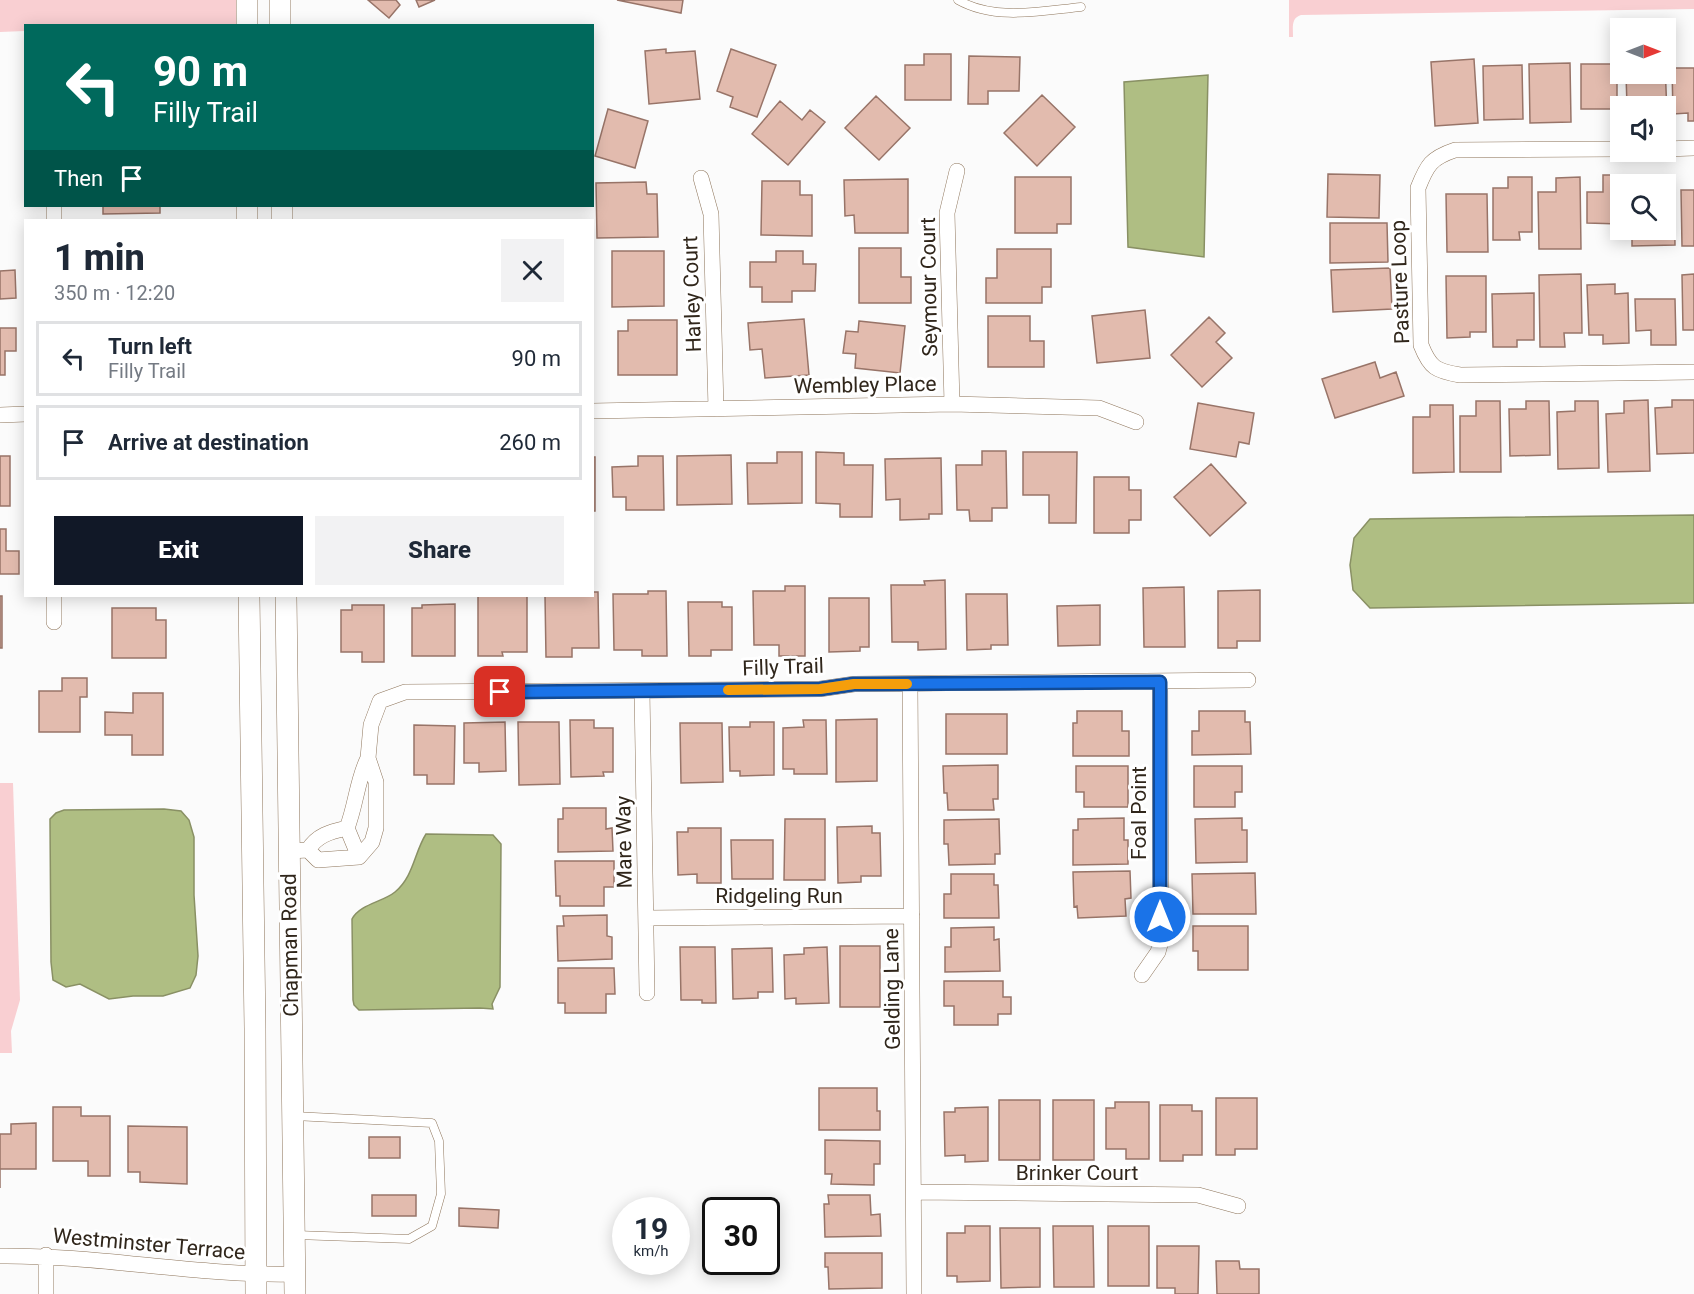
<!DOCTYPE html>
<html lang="en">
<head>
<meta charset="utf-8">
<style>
  body { margin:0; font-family:Roboto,sans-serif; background:#f2f2f3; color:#1f2937; height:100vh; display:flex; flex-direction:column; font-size:22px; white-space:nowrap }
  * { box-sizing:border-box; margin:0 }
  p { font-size:20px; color:#747a83 }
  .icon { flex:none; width:33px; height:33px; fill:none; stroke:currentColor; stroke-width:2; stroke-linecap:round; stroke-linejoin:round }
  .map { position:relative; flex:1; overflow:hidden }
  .side { position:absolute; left:24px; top:219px; width:570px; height:378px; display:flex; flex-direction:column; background:#fff; border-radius:0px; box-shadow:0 3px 15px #0003 }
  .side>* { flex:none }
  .banner { position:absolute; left:24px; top:24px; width:570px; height:183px; border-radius:0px; box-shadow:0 3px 15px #0003; background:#00695c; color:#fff; overflow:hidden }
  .needle { width:39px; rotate:90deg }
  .fabs { position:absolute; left:1610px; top:18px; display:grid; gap:12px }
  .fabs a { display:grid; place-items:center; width:66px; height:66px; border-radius:0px; background:#fff; box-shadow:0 3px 15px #0003; font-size:30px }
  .speed { position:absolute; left:612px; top:1197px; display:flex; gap:12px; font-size:30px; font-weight:700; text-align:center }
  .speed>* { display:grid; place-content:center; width:78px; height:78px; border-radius:50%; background:#fff; box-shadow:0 3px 15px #0003; line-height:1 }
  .speed small { font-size:15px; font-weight:400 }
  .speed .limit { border:3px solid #111; border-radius:9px; background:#fff; color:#111 }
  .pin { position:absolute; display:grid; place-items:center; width:51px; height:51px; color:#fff; margin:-26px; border-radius:12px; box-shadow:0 3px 9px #0006 }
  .me { position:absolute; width:66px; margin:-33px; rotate:0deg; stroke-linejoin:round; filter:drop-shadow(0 0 4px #0008) }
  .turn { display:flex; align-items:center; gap:21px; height:126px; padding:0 30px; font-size:27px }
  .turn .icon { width:78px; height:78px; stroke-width:2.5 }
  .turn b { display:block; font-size:42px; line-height:51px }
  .then { display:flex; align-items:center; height:57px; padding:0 30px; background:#0003; gap:12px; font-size:22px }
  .round { display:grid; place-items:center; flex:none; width:63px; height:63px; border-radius:0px; background:#f2f2f3 }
  .headline { display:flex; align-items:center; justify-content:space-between; height:102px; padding:0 30px }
  h1 { font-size:36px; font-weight:800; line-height:45px }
  .action { display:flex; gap:12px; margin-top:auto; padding:12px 30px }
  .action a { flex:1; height:69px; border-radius:0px; background:#111827; color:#fff; font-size:24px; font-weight:800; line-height:69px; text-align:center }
  .action a+a { background:#f2f2f3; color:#1f2937 }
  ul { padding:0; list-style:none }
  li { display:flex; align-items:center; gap:18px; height:75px; margin:0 12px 9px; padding:0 18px; border:3px solid #e0e1e3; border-radius:0px }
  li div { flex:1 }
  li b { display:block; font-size:22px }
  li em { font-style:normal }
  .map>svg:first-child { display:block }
  .green { fill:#f9cfd2 }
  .water { fill:#afbe83; stroke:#899064; stroke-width:1.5 }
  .building { fill:#e2bbae; stroke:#987468; stroke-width:1.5 }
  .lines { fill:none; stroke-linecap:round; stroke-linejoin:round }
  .lane-casing { stroke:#8f765c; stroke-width:9 }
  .street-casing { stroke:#8f765c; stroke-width:16 }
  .secondary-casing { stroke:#8f765c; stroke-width:22 }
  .lane { stroke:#fff; stroke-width:8 }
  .street { stroke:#fff; stroke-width:15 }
  .secondary { stroke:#fff; stroke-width:21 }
  .route-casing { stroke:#114b97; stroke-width:15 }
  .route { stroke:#1a73e8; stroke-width:10 }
  .slow { stroke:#f59e0b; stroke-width:10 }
  .labels { text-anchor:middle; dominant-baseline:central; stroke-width:6; stroke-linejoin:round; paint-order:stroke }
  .street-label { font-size:21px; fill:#30261b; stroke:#fff }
</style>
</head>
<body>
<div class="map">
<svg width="1694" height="1294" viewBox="0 0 1694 1294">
  <rect width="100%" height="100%" fill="#fbfbfb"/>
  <path class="green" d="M 0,0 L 237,0 L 237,25 L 26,26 L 25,31 L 0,32 Z
    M 1289,0 L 1694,0 L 1694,9 L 1301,15 C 1291,18 1293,27 1293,37 L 1289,37 Z
    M 0,783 L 13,783 L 20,1000 L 11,1031 L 12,1053 L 0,1053 Z"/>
  <path class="water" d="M 1208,75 L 1204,257 L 1128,247 L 1124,82 Z
    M 1694,515 L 1694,603 L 1370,608 L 1353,590 L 1350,565 L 1354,538 L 1370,519 Z
    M 164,809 L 181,811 L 189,820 L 194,837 L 194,895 L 198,956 L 196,975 L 190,988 L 163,996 L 133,996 L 109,999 L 80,984 L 66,987 L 53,980 L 51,962 L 50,819 L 56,813 L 64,810 Z
    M 426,834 L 493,835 L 501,844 L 500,987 L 492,1004 L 493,1009 L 480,1008 L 359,1010 L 354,1005 L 353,1000 L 352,919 C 360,904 383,902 395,892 C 414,876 414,853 426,834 Z"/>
  <path class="building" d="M 368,0 L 396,0 L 400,5 L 389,18 Z
    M 416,0 L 435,0 L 419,7 Z
    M 617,0 L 683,0 L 681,13 Z
    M 666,49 L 666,53 L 695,51 L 700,99 L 649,104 L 645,51 Z
    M 731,49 L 776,65 L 757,117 L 730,107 L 733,97 L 717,91 Z
    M 924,54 L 951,54 L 951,100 L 905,100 L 905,65 L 924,65 Z
    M 969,56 L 1020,57 L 1019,91 L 988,91 L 988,104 L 968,104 Z
    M 1474,59 L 1478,123 L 1435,126 L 1431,62 Z
    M 1570,63 L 1571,122 L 1530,123 L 1529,64 Z
    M 1665,63 L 1667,115 L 1665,115 L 1665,106 L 1627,106 L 1626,74 L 1665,74 Z
    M 1581,64 L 1617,64 L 1617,109 L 1581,109 Z
    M 1522,65 L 1523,119 L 1484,120 L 1483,66 Z
    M 1672,68 L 1694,68 L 1694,121 L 1688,121 L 1688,113 L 1673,114 Z
    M 1042,95 L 1075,127 L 1037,166 L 1004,133 Z
    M 876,96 L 910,128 L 879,160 L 845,128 Z
    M 780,101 L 802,120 L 810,110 L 825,122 L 788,165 L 752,134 Z
    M 608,109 L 648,121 L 635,168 L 595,156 Z
    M 1328,174 L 1380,175 L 1379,218 L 1327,217 Z
    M 1603,175 L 1626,175 L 1626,184 L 1620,184 L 1620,224 L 1587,223 L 1587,192 L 1603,192 Z
    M 1669,175 L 1670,182 L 1674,182 L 1675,245 L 1632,246 L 1632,230 L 1665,230 L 1665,184 L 1650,184 L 1650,176 Z
    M 1015,177 L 1071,177 L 1071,224 L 1057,224 L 1057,233 L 1015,233 Z
    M 1508,177 L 1532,177 L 1532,232 L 1519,232 L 1520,240 L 1493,240 L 1493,188 L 1508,188 Z
    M 1580,177 L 1581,249 L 1539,249 L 1538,192 L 1556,192 L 1556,178 Z
    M 908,179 L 908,233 L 855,233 L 854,215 L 845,216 L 844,180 Z
    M 762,181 L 800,181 L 800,195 L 812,195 L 812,236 L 761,235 Z
    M 646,182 L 647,194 L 657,194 L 658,237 L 597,238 L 596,183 Z
    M 1681,190 L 1694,190 L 1694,246 L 1682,246 Z
    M 1446,194 L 1487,194 L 1488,252 L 1447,252 Z
    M 103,206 L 160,206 L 160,213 L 103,214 Z
    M 1330,223 L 1387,223 L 1388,262 L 1330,263 Z
    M 859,248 L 901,248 L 901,277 L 911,277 L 911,303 L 859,303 Z
    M 997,249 L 1051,249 L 1051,287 L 1042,287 L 1042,303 L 986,303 L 986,278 L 997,278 Z
    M 612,251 L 664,251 L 664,306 L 612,307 Z
    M 776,251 L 803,251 L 803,264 L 816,264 L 815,291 L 792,291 L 792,302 L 762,302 L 762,287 L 750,287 L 750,262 L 776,262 Z
    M 1390,268 L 1392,309 L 1333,312 L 1331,270 Z
    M 15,270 L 16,298 L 0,299 L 0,271 Z
    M 1581,274 L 1582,333 L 1564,333 L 1565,347 L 1540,347 L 1539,275 Z
    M 1694,274 L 1694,330 L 1683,330 L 1682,275 Z
    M 1446,276 L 1486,276 L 1486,332 L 1470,332 L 1470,337 L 1447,338 Z
    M 1615,284 L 1615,294 L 1628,293 L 1629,343 L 1603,344 L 1603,335 L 1589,335 L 1587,285 Z
    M 1534,293 L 1534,340 L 1517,340 L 1517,347 L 1493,347 L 1492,294 Z
    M 1635,299 L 1675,299 L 1676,345 L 1651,345 L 1651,330 L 1636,331 Z
    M 1145,310 L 1150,358 L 1097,363 L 1092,316 Z
    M 988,316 L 1030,316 L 1030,341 L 1044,341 L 1044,367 L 988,367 Z
    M 1209,317 L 1225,333 L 1216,342 L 1232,358 L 1202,387 L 1171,355 Z
    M 804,319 L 809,375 L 765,378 L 762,349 L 750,350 L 748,323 Z
    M 628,320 L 677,320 L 677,375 L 618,375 L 618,331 L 628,331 Z
    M 859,321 L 905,326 L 900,373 L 855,368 L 856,354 L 843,353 L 846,331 L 858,332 Z
    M 0,328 L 16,328 L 16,351 L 5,351 L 5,375 L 0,375 Z
    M 1375,362 L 1380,378 L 1396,372 L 1404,396 L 1335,418 L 1322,379 Z
    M 1648,400 L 1650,471 L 1608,472 L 1606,414 L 1624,413 L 1624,401 Z
    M 1672,400 L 1694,400 L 1694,453 L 1657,454 L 1655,408 L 1672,407 Z
    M 1476,401 L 1500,401 L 1501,472 L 1460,472 L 1460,416 L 1476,416 Z
    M 1526,401 L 1549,401 L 1550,455 L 1510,456 L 1509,409 L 1526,409 Z
    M 1575,401 L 1598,401 L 1599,468 L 1558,469 L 1557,412 L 1575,411 Z
    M 1198,403 L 1254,413 L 1249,444 L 1239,442 L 1236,457 L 1190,449 Z
    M 1430,405 L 1453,405 L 1454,472 L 1413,473 L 1413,417 L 1430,417 Z
    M 982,451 L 1006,451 L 1007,508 L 992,508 L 992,521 L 970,521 L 969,510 L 957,510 L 956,465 L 982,465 Z
    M 777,452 L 802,452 L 802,503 L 748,504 L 747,463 L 777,463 Z
    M 816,452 L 844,453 L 844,465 L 873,465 L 872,517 L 840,517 L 840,504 L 816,503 Z
    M 1023,452 L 1077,452 L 1076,523 L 1049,523 L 1049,495 L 1023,495 Z
    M 731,455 L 732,504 L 677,505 L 677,456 Z
    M 0,456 L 10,456 L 10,506 L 0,506 Z
    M 638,456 L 663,456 L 664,510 L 626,510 L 626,497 L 613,497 L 612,467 L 638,466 Z
    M 592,457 L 595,457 L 595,511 L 592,511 Z
    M 941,458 L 942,514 L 929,514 L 929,519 L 900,520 L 900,499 L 886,500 L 885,459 Z
    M 1211,464 L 1246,503 L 1210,536 L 1174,497 Z
    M 1094,477 L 1129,477 L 1129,490 L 1141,490 L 1141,520 L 1129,520 L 1129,533 L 1094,533 Z
    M 0,529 L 6,529 L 6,551 L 19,551 L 19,574 L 0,574 Z
    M 945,580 L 946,649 L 918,650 L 918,642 L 892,642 L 891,585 L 925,585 L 924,581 Z
    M 785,586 L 805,586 L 805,656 L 779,656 L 779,645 L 754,645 L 753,591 L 785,591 Z
    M 1184,587 L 1185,647 L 1144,647 L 1143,588 Z
    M 1260,590 L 1260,641 L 1237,641 L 1237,648 L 1218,648 L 1218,591 Z
    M 648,591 L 666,591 L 667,656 L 642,656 L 642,650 L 614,650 L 613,594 L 648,594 Z
    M 592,592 L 598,592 L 599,648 L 572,648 L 572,657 L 546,657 L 545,596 L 592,596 Z
    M 966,594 L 1007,594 L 1008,645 L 991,645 L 991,649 L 967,650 Z
    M 0,596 L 2,596 L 2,648 L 0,648 Z
    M 478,596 L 527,596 L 527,652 L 502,652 L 503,656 L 478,656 Z
    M 829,598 L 869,598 L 869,647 L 860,647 L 860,651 L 829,652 Z
    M 688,602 L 722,602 L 722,607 L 732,607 L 732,650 L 711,650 L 711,656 L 689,656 Z
    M 455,604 L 455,656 L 412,656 L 412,608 L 422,608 L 422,605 Z
    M 352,605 L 384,605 L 384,662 L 362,662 L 362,652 L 341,652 L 341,610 L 352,610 Z
    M 1100,605 L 1100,645 L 1058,646 L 1057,606 Z
    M 112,608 L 156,608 L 156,620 L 166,620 L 166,658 L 112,658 Z
    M 62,678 L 87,678 L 87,697 L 80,697 L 80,732 L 39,732 L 39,691 L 62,691 Z
    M 133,693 L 163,693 L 163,755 L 132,755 L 132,735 L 105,735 L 105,712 L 133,713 Z
    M 1077,711 L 1122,711 L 1122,731 L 1129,731 L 1129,756 L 1073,756 L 1073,723 L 1077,723 Z
    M 1199,711 L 1245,711 L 1245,722 L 1250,722 L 1251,754 L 1192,755 L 1192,731 L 1199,731 Z
    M 946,714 L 1007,714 L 1007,754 L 946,754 Z
    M 877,719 L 877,781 L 836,782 L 836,720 Z
    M 570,720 L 594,720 L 594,728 L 613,728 L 613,772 L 603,772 L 604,776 L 571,777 Z
    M 803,720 L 826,720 L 827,774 L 794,774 L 794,769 L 783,769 L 783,728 L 804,727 Z
    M 505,722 L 506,771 L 479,772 L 479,763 L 464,763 L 464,723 Z
    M 518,722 L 559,722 L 560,784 L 519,785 Z
    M 750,722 L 774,722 L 774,775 L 740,776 L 740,771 L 730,771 L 729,727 L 750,727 Z
    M 680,723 L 722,723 L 723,782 L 681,783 Z
    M 414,725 L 455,726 L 454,784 L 427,784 L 427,775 L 414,775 Z
    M 998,765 L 998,799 L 993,799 L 994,810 L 948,810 L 947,793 L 944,793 L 943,766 Z
    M 1076,766 L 1128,766 L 1128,807 L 1084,807 L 1084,792 L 1076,792 Z
    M 1194,766 L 1242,766 L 1242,792 L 1235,792 L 1235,807 L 1194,807 Z
    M 563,808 L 606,808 L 606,829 L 612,828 L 613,851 L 558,852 L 558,819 L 563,819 Z
    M 1124,818 L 1124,840 L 1128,840 L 1128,864 L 1073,865 L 1073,830 L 1078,830 L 1078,819 Z
    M 1242,818 L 1242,830 L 1247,830 L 1247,862 L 1196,863 L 1195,819 Z
    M 785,819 L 825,819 L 825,880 L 784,880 Z
    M 999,819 L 1000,854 L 995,854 L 995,864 L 949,865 L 948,844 L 944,844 L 944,820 Z
    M 872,826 L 872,833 L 880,833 L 881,876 L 861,876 L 861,882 L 838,883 L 837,827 Z
    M 688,828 L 721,828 L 721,883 L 697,883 L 697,874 L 678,875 L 677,832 L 688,832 Z
    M 731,840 L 773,840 L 773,879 L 732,879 Z
    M 555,861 L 614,861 L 614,887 L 604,887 L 604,906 L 560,906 L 560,896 L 556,896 Z
    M 1130,871 L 1131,898 L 1125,899 L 1126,916 L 1078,918 L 1077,906 L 1074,907 L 1073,872 Z
    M 1255,873 L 1256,914 L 1193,914 L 1192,874 Z
    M 951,874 L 994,874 L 994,885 L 998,885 L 999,918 L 944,918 L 944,894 L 951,894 Z
    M 607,915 L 607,936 L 612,937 L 612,959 L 558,961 L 557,926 L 564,926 L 563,916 Z
    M 1193,926 L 1248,926 L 1248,970 L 1198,970 L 1198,951 L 1193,951 Z
    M 994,927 L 994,940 L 999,939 L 1000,971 L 945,972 L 945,947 L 951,947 L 951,928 Z
    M 840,946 L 880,946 L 880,1007 L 840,1007 Z
    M 680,947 L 715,947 L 716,1003 L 702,1003 L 702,1000 L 681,1000 Z
    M 827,947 L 829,1003 L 796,1004 L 796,998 L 785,999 L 784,955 L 804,954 L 804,948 Z
    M 772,948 L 773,992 L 758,992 L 758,998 L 733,999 L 732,949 Z
    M 558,968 L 614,968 L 615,994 L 606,994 L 606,1013 L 565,1013 L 565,1003 L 558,1003 Z
    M 944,981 L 1003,981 L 1003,997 L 1011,997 L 1011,1014 L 998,1014 L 998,1025 L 954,1025 L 954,1006 L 944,1006 Z
    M 819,1088 L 877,1088 L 877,1111 L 880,1111 L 880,1130 L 819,1130 Z
    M 1216,1098 L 1257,1098 L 1257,1149 L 1235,1149 L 1235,1155 L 1216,1155 Z
    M 999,1100 L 1040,1100 L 1040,1160 L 999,1160 Z
    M 1053,1100 L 1094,1100 L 1094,1160 L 1053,1160 Z
    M 1115,1102 L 1149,1102 L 1149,1159 L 1126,1159 L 1126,1149 L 1106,1149 L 1106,1108 L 1115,1108 Z
    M 1160,1105 L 1192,1105 L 1192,1111 L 1202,1111 L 1202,1155 L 1183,1155 L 1183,1161 L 1160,1161 Z
    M 53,1107 L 81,1107 L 81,1116 L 110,1116 L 110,1176 L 88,1176 L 88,1161 L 53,1161 Z
    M 988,1107 L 988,1161 L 965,1162 L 965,1155 L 945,1156 L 944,1112 L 955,1112 L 955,1108 Z
    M 36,1123 L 36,1169 L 0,1169 L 0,1188 L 0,1134 L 11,1134 L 11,1124 Z
    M 128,1126 L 187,1127 L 187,1184 L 140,1182 L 140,1172 L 128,1172 Z
    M 369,1137 L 400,1137 L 400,1158 L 369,1158 Z
    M 825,1140 L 880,1141 L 880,1164 L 874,1164 L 874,1185 L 831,1184 L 832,1174 L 825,1174 Z
    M 372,1195 L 416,1195 L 416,1216 L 372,1216 Z
    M 828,1195 L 870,1195 L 871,1215 L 880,1214 L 881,1236 L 825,1237 L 824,1204 L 829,1204 Z
    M 459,1208 L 499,1210 L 498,1228 L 459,1226 Z
    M 965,1226 L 990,1226 L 990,1281 L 957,1282 L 957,1276 L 947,1276 L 947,1233 L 965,1233 Z
    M 1053,1226 L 1093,1226 L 1094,1287 L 1054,1287 Z
    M 1108,1226 L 1149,1226 L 1149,1286 L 1108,1286 Z
    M 1000,1228 L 1040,1228 L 1040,1287 L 1001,1288 Z
    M 1157,1246 L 1199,1246 L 1198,1294 L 1175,1294 L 1175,1288 L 1157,1288 Z
    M 825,1253 L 882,1253 L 882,1288 L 829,1289 L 828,1267 L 825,1267 Z
    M 1216,1261 L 1239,1261 L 1240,1269 L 1259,1269 L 1259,1294 L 1217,1294 Z"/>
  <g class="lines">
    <defs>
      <path id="lane" d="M 958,0 C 995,21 1041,11 1081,7
        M 294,1116 L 432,1123 L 439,1141 L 441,1194 L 432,1226 L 409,1239 L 296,1235"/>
      <path id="street" d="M 1620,149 L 1455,150 C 1431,158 1427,165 1418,188 L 1421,345 C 1430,368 1436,371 1460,375 L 1694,372
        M 1665,149 L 1694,148
        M 701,178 L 711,214 L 716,409
        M 54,206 L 54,220
        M 952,404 L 947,213 L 957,171
        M 592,411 L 952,404 L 1099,408 L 1136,422
        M 0,415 L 26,414
        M 54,622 L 54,596
        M 910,684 L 914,1294
        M 642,691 L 647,993
        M 347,828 L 359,857
        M 308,850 C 317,835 330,832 347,828 C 356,805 357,780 368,758
        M 289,851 L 308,850 L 318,860 L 359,857 L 372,842 L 376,828 L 376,782 L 368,758 L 371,725 L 380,701 L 405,692 L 820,689 L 854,684 L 1248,680
        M 646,918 L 912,916
        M 1142,975 L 1158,952 L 1161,941 L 1160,682
        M 915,1192 L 1198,1195 L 1238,1206
        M 46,1255 L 46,1294
        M 0,1256 C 99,1255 196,1276 294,1274"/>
      <path id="secondary" d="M 247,0 L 247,26
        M 280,0 L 280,26
        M 247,206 L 247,220
        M 282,206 L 282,220
        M 249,596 L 255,1028 L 256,1294
        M 286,596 L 295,1294"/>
    </defs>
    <use href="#lane" class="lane-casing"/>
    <use href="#street" class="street-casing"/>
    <use href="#secondary" class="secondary-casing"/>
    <use href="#lane" class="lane"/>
    <use href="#street" class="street"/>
    <use href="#secondary" class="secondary"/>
  </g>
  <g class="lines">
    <defs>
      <path id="route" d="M 500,692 L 820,689 L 854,684 L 1160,682 L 1160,917"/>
    </defs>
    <use href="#route" class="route-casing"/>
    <use href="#route" class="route"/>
    <path class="slow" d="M 728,690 L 820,689 L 854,684 L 907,684"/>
  </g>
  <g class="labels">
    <g class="street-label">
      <text transform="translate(1400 282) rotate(-92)">Pasture Loop</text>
      <text transform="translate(929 287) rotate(-91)">Seymour Court</text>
      <text transform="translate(692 294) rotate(-92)">Harley Court</text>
      <text transform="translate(865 385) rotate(-1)">Wembley Place</text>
      <text transform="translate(783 667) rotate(-2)">Filly Trail</text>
      <text transform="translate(1139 813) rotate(-90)">Foal Point</text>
      <text transform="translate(624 842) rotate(-91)">Mare Way</text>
      <text x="779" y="896">Ridgeling Run</text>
      <text transform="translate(290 945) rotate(-91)">Chapman Road</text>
      <text transform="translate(892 989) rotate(-91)">Gelding Lane</text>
      <text x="1077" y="1173">Brinker Court</text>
      <text transform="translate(149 1244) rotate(5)">Westminster Terrace</text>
    </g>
  </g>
</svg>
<div class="fabs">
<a><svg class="needle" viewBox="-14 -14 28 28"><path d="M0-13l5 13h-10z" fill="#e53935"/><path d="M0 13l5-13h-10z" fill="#747a83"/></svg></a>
<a><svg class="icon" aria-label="sound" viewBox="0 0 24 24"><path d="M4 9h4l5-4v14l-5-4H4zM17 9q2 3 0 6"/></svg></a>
<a><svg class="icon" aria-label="search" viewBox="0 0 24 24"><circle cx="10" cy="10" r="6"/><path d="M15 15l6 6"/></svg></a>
</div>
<div class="speed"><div>19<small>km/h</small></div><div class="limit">30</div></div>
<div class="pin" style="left:500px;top:692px;background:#d93025"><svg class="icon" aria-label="arrive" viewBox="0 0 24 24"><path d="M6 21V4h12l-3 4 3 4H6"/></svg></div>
<svg class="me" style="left:1160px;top:917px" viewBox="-20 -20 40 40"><circle r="17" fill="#1a73e8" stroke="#fff" stroke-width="3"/><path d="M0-11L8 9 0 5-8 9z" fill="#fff"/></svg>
<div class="banner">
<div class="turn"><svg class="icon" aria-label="left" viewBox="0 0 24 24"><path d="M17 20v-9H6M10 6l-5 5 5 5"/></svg><div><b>90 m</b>Filly Trail</div></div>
<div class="then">Then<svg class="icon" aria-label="arrive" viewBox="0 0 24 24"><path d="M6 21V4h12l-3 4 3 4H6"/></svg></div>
</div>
<section class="side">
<div class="headline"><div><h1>1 min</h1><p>350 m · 12:20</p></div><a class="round"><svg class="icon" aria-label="close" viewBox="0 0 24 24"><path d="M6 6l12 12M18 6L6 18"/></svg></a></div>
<ul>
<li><svg class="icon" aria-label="left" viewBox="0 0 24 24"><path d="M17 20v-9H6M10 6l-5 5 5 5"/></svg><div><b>Turn left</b><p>Filly Trail</p></div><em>90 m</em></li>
<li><svg class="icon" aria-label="arrive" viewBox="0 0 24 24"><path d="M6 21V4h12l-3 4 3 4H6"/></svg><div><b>Arrive at destination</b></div><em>260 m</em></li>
</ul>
<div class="action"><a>Exit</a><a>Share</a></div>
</section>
</div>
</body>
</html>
